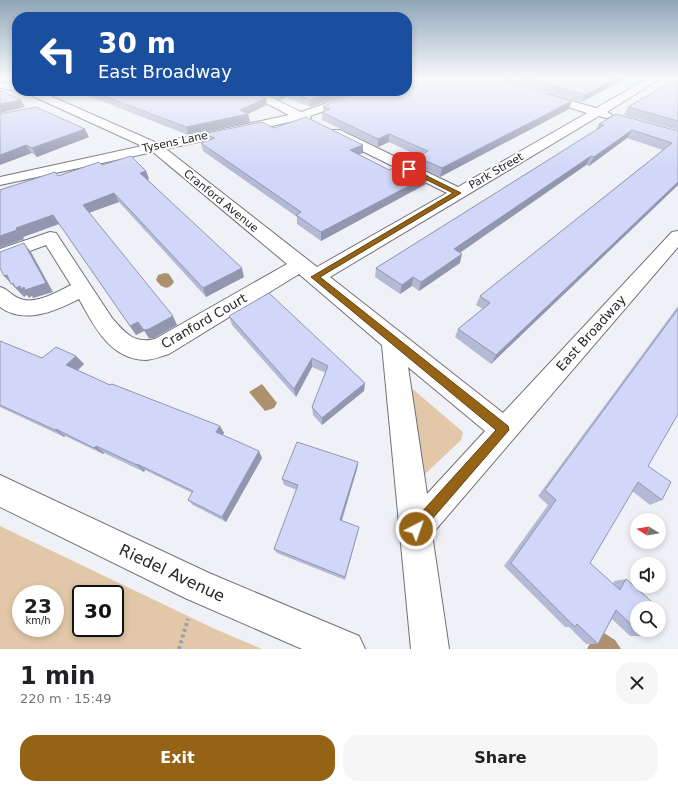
<!DOCTYPE html>
<html lang="en">
<head>
<meta charset="utf-8">
<style>
  body { margin:0; font-family:"DejaVu Sans",sans-serif; background:#f6f6f6; color:#202124; height:100vh; display:flex; flex-direction:column; font-size:15px; white-space:nowrap }
  * { box-sizing:border-box; margin:0 }
  p { font-size:13px; color:#757577 }
  .icon { flex:none; width:22px; height:22px; fill:none; stroke:currentColor; stroke-width:2; stroke-linecap:round; stroke-linejoin:round }
  .map { position:relative; height:649px; overflow:hidden }
  .drawer { display:flex; flex-direction:column; background:#fff; flex:1 }
  .drawer>* { flex:none }
  .guide { position:absolute; left:12px; top:12px; width:400px; height:84px; border-radius:16px; box-shadow:0 2px 6px #0003; background:#1a4fa0; color:#fff; overflow:hidden }
  .needle { width:26px; rotate:281deg }
  .tools { position:absolute; left:630px; top:513px; display:grid; gap:8px }
  .tools a { display:grid; place-items:center; width:36px; height:36px; border-radius:50%; background:#fff; box-shadow:0 2px 6px #0003; font-size:20px }
  .speed { position:absolute; left:12px; top:585px; display:flex; gap:8px; font-size:20px; font-weight:700; text-align:center }
  .speed>* { display:grid; place-content:center; width:52px; height:52px; border-radius:50%; background:#fff; box-shadow:0 2px 6px #0003; line-height:1 }
  .speed small { font-size:10px; font-weight:400 }
  .speed .limit { border:2px solid #111; border-radius:6px; background:#fff; color:#111 }
  .pin { position:absolute; display:grid; place-items:center; width:34px; height:34px; color:#fff; margin:-17px; border-radius:8px; box-shadow:0 2px 6px #0006 }
  .me { position:absolute; width:44px; margin:-22px; rotate:41deg; stroke-linejoin:round; filter:drop-shadow(0 0 3px #0008) }
  .turn { display:flex; align-items:center; gap:14px; height:84px; padding:0 20px; font-size:18px }
  .turn .icon { width:52px; height:52px; stroke-width:2.5 }
  .turn b { display:block; font-size:28px; line-height:34px }
  .round { display:grid; place-items:center; flex:none; width:42px; height:42px; border-radius:16px; background:#f6f6f6 }
  .head { display:flex; align-items:center; justify-content:space-between; height:68px; padding:0 20px }
  h1 { font-size:24px; font-weight:600; line-height:30px }
  .action { display:flex; gap:8px; margin-top:auto; padding:8px 20px }
  .action a { flex:1; height:46px; border-radius:16px; background:#956315; color:#fff; font-size:16px; font-weight:600; line-height:46px; text-align:center }
  .action a+a { background:#f6f6f6; color:#202124 }
  .map>svg:first-child { display:block }
  .green { fill:#e2c8a9; fill-rule:evenodd }
  .water { fill:#ad916f }
  .lines { fill:none; stroke-linecap:round; stroke-linejoin:round }
  .minor-casing { stroke:#717278; stroke-width:2 }
  .path { stroke:#9e9fa3; stroke-width:4; stroke-dasharray:3 3; stroke-linecap:butt }
  .minor { fill:#fff; fill-rule:evenodd }
  .wall { fill:#b4b9d5 }
  .shaded-wall { fill:#9296ae }
  .building { fill:#d1d7f8; stroke:#9296ae }
  .route { fill:#956315; stroke:#61400e }
  .labels { text-anchor:middle; dominant-baseline:central; stroke-width:4; stroke-linejoin:round; paint-order:stroke }
  .far-street-label { font-size:11px; fill:#262729; stroke:#fff }
  .street-label { font-size:13px; fill:#262729; stroke:#fff }
  .near-street-label { font-size:16px; fill:#262729; stroke:#fff }
</style>
</head>
<body>
<div class="map">
<svg width="678" height="649" viewBox="0 0 678 649">
  <rect width="100%" height="100%" fill="#f0f1f7"/>
  <path class="green" d="M 409,386 L 463,432 L 461,440 L 422,477 Z
    M 0,526 L 215,629 L 262,649 L 0,649 ZM 21,594 L 55,594 L 55,628 L 21,628 ZM 81,594 L 115,594 L 115,628 L 81,628 Z"/>
  <path class="water" d="M 165,273 L 169,274 L 174,282 C 168,292 161,287 156,280 L 158,275 Z
    M 262,384 L 277,403 L 274,408 L 265,411 L 249,392 Z
    M 604,633 L 615,640 L 621,649 L 587,649 L 595,634 Z"/>
  <g class="lines">
    <defs>
      <path id="minor" d="M 649,78 L 661,78 L 607,112 L 612,115 L 610,117 L 606,118 L 599,116 L 330,277 L 503,413 L 672,232 L 678,231 L 678,247 L 432,534 L 449,649 L 411,649 L 382,345 L 299,274 L 169,354 C 162,356 153,360 145,360 C 110,359 94,326 79,299 C 55,311 25,325 0,307 L 0,287 C 8,289 11,295 18,298 C 34,306 57,292 71,285 L 46,245 L 0,262 L 0,249 L 50,232 L 56,233 L 112,318 C 125,333 134,344 155,339 L 287,264 L 153,152 L 0,185 L 0,177 L 142,146 L 26,93 L 25,91 L 39,91 L 157,143 L 289,115 L 262,101 L 238,93 L 237,91 C 263,91 278,101 301,112 L 362,91 L 377,91 L 376,93 L 310,116 L 311,118 L 309,121 L 305,122 L 299,120 L 166,149 L 317,267 L 447,193 L 332,136 L 330,133 L 332,130 L 340,130 L 458,187 L 587,113 L 539,98 L 538,96 L 539,94 L 547,94 L 596,108 ZM 408,367 L 485,431 L 427,494 Z
        M 0,82 L 17,85 L 17,91 L 0,88 Z
        M 0,475 L 209,573 L 359,636 L 365,649 L 302,649 L 185,598 L 0,507 Z"/>
    </defs>
    <use href="#minor" class="minor-casing"/>
    <path class="path" d="M 179,649 L 188,619"/>
    <use href="#minor" class="minor"/>
  </g>
  <path class="wall" d="M 498,78 L 627,78 L 581,102 Z
    M 678,78 L 678,130 L 624,115 L 628,107 Z
    M 76,91 L 246,91 L 267,105 L 248,114 L 250,122 L 188,135 Z
    M 252,91 L 357,91 L 310,107 L 286,97 L 280,100 L 255,91 Z
    M 572,101 L 569,109 L 440,177 L 416,165 L 417,157 L 419,156 L 389,142 L 378,147 L 322,120 L 322,112 L 323,111 L 323,106 Z
    M 0,114 L 89,137 L 37,157 L 32,153 Z
    M 599,124 L 678,131 L 678,185 L 491,364 L 455,337 L 458,329 L 483,309 L 476,305 L 480,296 L 663,150 L 627,138 L 589,166 L 586,165 L 460,253 L 460,263 L 419,291 L 412,286 L 400,294 L 375,277 L 376,268 L 595,131 Z
    M 274,128 L 363,145 L 363,153 L 359,155 L 389,170 L 426,184 L 321,241 L 297,224 L 297,217 L 203,151 L 201,143 L 205,141 L 203,134 Z
    M 102,165 L 146,171 L 149,179 L 148,180 L 244,277 L 206,297 L 119,202 L 89,213 L 177,325 L 154,338 L 149,338 L 144,331 L 136,335 L 59,224 L 23,237 L 24,239 L 0,248 L 58,176 Z
    M 678,306 L 678,414 L 648,466 L 662,500 L 650,505 L 632,491 L 590,563 L 613,584 L 614,581 L 626,579 L 644,636 L 630,636 L 612,619 L 598,644 L 586,644 L 569,627 L 565,627 L 504,566 L 548,505 L 538,496 Z
    M 229,316 L 365,383 L 364,391 L 322,425 L 313,415 L 312,407 L 326,373 L 312,367 L 296,397 L 232,325 Z
    M 0,341 L 42,358 L 76,356 L 84,364 L 77,370 L 110,385 L 220,426 L 224,433 L 222,435 L 262,458 L 226,522 L 193,505 L 188,500 L 192,493 L 145,470 L 144,472 L 104,453 L 103,454 L 65,436 L 64,437 L 0,407 Z
    M 358,462 L 357,469 L 342,521 L 358,532 L 345,580 L 277,553 L 274,549 L 297,490 L 284,485 L 282,479 Z"/>
  <path class="shaded-wall" d="M 617,78 L 627,78 L 581,102 L 585,95 Z
    M 283,91 L 286,91 L 286,97 L 280,100 L 279,93 Z
    M 336,91 L 357,91 L 310,107 L 310,100 Z
    M 266,98 L 267,105 L 248,114 L 250,122 L 188,135 L 186,127 L 240,110 Z
    M 21,100 L 25,107 L 0,113 L 0,104 Z
    M 572,101 L 569,109 L 440,177 L 442,168 Z
    M 85,129 L 89,137 L 37,157 L 32,148 Z
    M 632,130 L 627,138 L 589,166 L 594,157 Z
    M 389,134 L 389,142 L 378,147 L 378,139 Z
    M 26,145 L 32,153 L 0,165 L 0,155 Z
    M 363,145 L 363,153 L 350,158 L 350,150 Z
    M 591,156 L 586,165 L 452,258 L 454,249 Z
    M 146,171 L 149,179 L 144,181 L 140,173 Z
    M 428,176 L 426,184 L 321,241 L 321,232 Z
    M 678,182 L 678,185 L 491,364 L 496,355 Z
    M 114,193 L 119,202 L 88,213 L 83,205 Z
    M 53,215 L 59,224 L 23,237 L 24,239 L 0,248 L 0,236 L 16,228 Z
    M 24,243 L 31,252 L 53,292 L 33,298 L 32,296 L 29,298 L 27,295 L 24,297 L 4,276 L 7,275 L 20,286 L 24,287 Z
    M 462,254 L 460,263 L 419,291 L 421,282 Z
    M 242,268 L 244,277 L 206,297 L 203,288 Z
    M 413,277 L 412,286 L 400,294 L 402,285 Z
    M 173,316 L 177,325 L 154,338 L 149,338 L 144,330 Z
    M 138,322 L 144,331 L 136,335 L 130,326 Z
    M 76,356 L 84,364 L 74,374 L 66,365 Z
    M 312,358 L 312,367 L 296,397 L 294,389 Z
    M 365,383 L 364,391 L 322,425 L 322,418 Z
    M 220,426 L 224,433 L 220,439 L 216,432 Z
    M 56,429 L 65,436 L 64,437 L 55,430 Z
    M 96,446 L 104,453 L 103,454 L 94,448 Z
    M 259,451 L 262,458 L 226,522 L 222,517 Z
    M 358,462 L 357,469 L 340,525 L 340,520 Z
    M 137,464 L 145,470 L 144,472 L 137,465 Z"/>
  <path class="building" d="M 407,78 L 492,78 L 572,101 L 442,168 L 417,157 L 428,151 L 389,134 L 378,139 L 322,112 L 330,109 L 323,106 L 366,91 L 407,91 Z
    M 524,78 L 617,78 L 585,95 Z
    M 678,78 L 678,121 L 628,107 Z
    M 0,90 L 21,100 L 0,104 Z
    M 91,91 L 246,91 L 266,98 L 240,110 L 248,114 L 186,127 Z
    M 274,91 L 283,91 L 279,93 Z
    M 289,91 L 336,91 L 310,100 Z
    M 36,107 L 85,129 L 32,148 L 26,145 L 0,155 L 0,114 Z
    M 616,114 L 678,131 L 678,182 L 496,355 L 458,329 L 490,303 L 480,296 L 672,143 L 632,130 L 594,157 L 591,156 L 454,249 L 462,254 L 421,282 L 413,277 L 402,285 L 376,268 L 604,125 L 599,124 Z
    M 306,117 L 363,145 L 350,150 L 389,170 L 403,164 L 428,176 L 321,232 L 296,215 L 301,212 L 201,143 L 215,138 L 203,134 L 262,122 L 274,128 Z
    M 131,156 L 146,171 L 140,173 L 242,268 L 203,288 L 114,193 L 83,205 L 173,316 L 149,329 L 144,330 L 138,322 L 130,326 L 53,215 L 16,228 L 17,230 L 0,236 L 0,190 L 55,172 L 58,176 L 99,162 L 102,165 Z
    M 24,243 L 46,283 L 25,290 L 24,287 L 21,289 L 20,286 L 16,288 L 13,283 L 11,284 L 7,275 L 4,276 L 0,268 L 0,252 Z
    M 269,293 L 365,383 L 322,418 L 312,407 L 328,366 L 312,358 L 294,389 L 229,316 Z
    M 678,309 L 678,414 L 648,466 L 671,482 L 662,500 L 638,482 L 590,563 L 620,590 L 626,579 L 659,608 L 637,608 L 637,630 L 616,610 L 598,644 L 577,624 L 575,627 L 511,563 L 556,500 L 545,490 Z
    M 0,341 L 42,358 L 56,347 L 76,356 L 66,365 L 110,385 L 112,384 L 220,426 L 216,432 L 259,451 L 222,517 L 188,500 L 193,491 L 137,464 L 137,465 L 96,446 L 94,448 L 56,429 L 55,430 L 0,405 Z
    M 297,442 L 358,462 L 340,520 L 359,527 L 345,577 L 274,549 L 298,485 L 282,479 Z
    M 637,630 L 647,630 L 644,636 Z"/>
  <linearGradient id="sky" x2="0" y2="1"><stop stop-color="#90a6b8"/><stop offset="0.46" stop-color="#f8f9fb"/><stop offset="1" stop-color="#f8f9fb" stop-opacity="0"/></linearGradient>
  <rect width="678" height="169" fill="url(#sky)"/>
  <path class="route" d="M 409,167 L 461,193 L 320,277 L 508,426 L 509,430 L 420,533 L 416,535 L 411,533 L 409,529 L 411,524 L 496,430 L 311,277 L 453,193 L 407,170 L 407,168 Z"/>
  <g class="labels">
    <g class="far-street-label">
      <text transform="translate(175 142) rotate(-12)">Tysens Lane</text>
      <text transform="translate(496 171) rotate(-30)">Park Street</text>
      <text transform="translate(221 201) rotate(39)">Cranford Avenue</text>
    </g>
    <g class="street-label">
      <text transform="translate(204 321) rotate(-30)">Cranford Court</text>
      <text transform="translate(591 333) rotate(-48)">East Broadway</text>
    </g>
    <g class="near-street-label">
      <text transform="translate(172 573) rotate(25)">Riedel Avenue</text>
    </g>
  </g>
</svg>
<div class="tools">
<a><svg class="needle" viewBox="-14 -14 28 28"><path d="M0-13l5 13h-10z" fill="#e53935"/><path d="M0 13l5-13h-10z" fill="#757577"/></svg></a>
<a><svg class="icon" aria-label="sound" viewBox="0 0 24 24"><path d="M4 9h4l5-4v14l-5-4H4zM17 9q2 3 0 6"/></svg></a>
<a><svg class="icon" aria-label="search" viewBox="0 0 24 24"><circle cx="10" cy="10" r="6"/><path d="M15 15l6 6"/></svg></a>
</div>
<div class="speed"><div>23<small>km/h</small></div><div class="limit">30</div></div>
<div class="pin" style="left:409px;top:169px;background:#d93025"><svg class="icon" aria-label="arrive" viewBox="0 0 24 24"><path d="M6 21V4h12l-3 4 3 4H6"/></svg></div>
<svg class="me" style="left:416px;top:529px" viewBox="-20 -20 40 40"><circle r="17" fill="#956315" stroke="#fff" stroke-width="3"/><path d="M0-11L8 9 0 5-8 9z" fill="#fff"/></svg>
<div class="guide">
<div class="turn"><svg class="icon" aria-label="left" viewBox="0 0 24 24"><path d="M17 20v-9H6M10 6l-5 5 5 5"/></svg><div><b>30 m</b>East Broadway</div></div>
</div>
</div>
<section class="drawer">
<div class="head"><div><h1>1 min</h1><p>220 m · 15:49</p></div><a class="round"><svg class="icon" aria-label="close" viewBox="0 0 24 24"><path d="M6 6l12 12M18 6L6 18"/></svg></a></div>
<div class="action"><a>Exit</a><a>Share</a></div>
</section>
</body>
</html>
